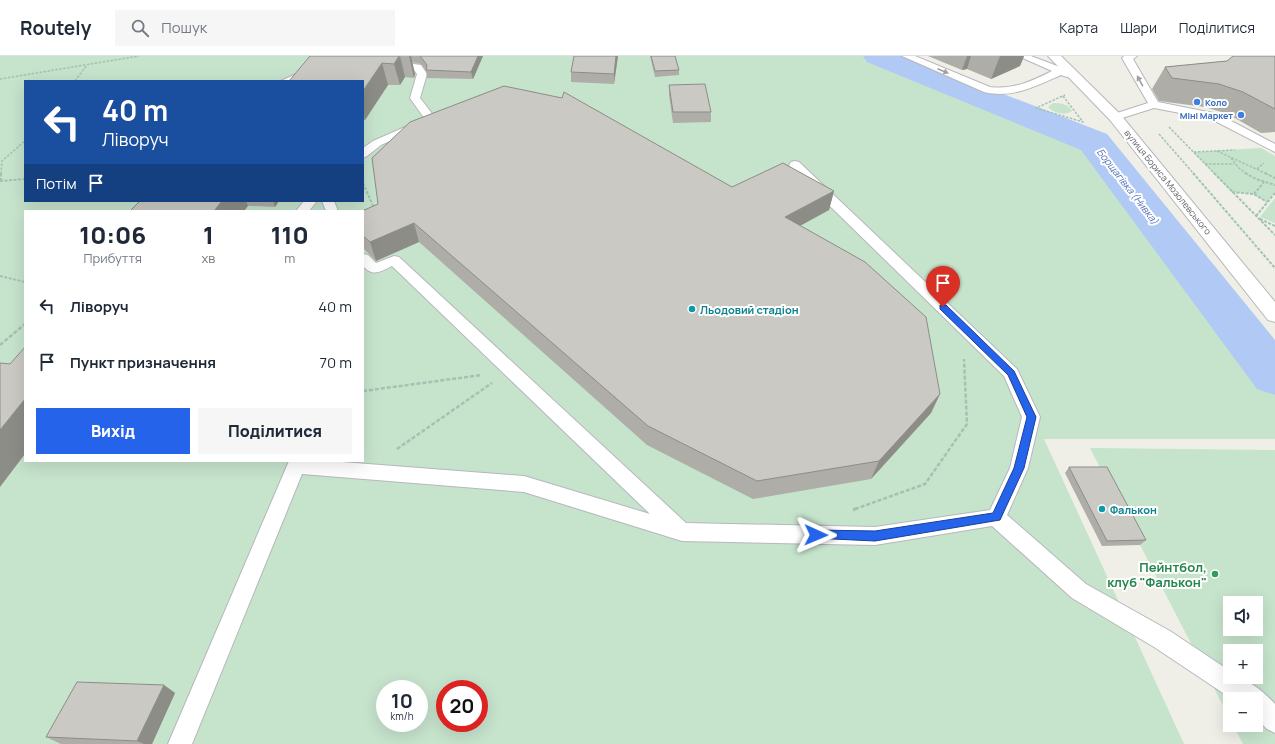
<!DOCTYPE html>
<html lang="uk">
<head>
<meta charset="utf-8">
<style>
  body { margin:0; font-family:Manrope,sans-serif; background:#f6f6f7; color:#1f2937; height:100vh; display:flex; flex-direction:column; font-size:15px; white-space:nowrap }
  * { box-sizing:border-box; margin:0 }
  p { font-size:13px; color:#747a83 }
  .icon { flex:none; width:22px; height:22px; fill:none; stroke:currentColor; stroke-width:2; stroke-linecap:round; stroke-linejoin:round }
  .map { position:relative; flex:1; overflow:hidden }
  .details { position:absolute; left:24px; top:154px; width:340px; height:252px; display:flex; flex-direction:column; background:#fff; border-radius:0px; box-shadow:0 4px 16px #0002 }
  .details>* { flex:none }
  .guide { position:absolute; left:24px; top:24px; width:340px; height:122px; border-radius:0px; box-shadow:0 4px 16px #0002; background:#1a4fa0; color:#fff; overflow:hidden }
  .tools { position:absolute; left:1223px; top:540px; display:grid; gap:8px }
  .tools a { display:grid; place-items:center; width:40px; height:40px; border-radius:0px; background:#fff; box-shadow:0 4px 16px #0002; font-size:20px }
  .speed { position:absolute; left:376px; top:624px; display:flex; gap:8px; font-size:20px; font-weight:700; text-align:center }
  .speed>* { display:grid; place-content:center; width:52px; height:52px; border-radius:50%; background:#fff; box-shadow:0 4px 16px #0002; line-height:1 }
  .speed small { font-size:10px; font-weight:400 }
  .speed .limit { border:6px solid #d22; background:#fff; color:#111 }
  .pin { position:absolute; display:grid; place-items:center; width:34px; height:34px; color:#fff; margin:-41px -17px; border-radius:50% 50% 50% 0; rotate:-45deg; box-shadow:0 0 4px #0007 }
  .pin .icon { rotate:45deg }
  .me { position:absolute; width:44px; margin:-22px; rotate:91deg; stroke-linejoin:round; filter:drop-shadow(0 0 3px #0008) }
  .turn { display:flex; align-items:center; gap:14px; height:84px; padding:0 12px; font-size:18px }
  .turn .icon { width:52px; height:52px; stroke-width:2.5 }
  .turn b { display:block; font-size:28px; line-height:34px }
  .then { display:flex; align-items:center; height:38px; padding:0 12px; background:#0003; gap:8px; font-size:15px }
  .eta { display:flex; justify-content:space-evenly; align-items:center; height:68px; text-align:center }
  .eta b { font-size:24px; font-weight:800; line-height:28px }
  .cta { display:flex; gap:8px; margin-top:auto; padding:8px 12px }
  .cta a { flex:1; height:46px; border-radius:0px; background:#2563eb; color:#fff; font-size:16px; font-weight:800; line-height:46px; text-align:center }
  .cta a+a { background:#f6f6f7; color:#1f2937 }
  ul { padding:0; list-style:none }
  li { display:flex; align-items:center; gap:12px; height:56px; padding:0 12px }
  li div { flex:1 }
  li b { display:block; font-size:15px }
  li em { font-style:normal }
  header { display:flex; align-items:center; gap:24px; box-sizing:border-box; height:56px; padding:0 20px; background:#fff; border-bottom:1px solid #e0e1e3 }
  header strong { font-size:19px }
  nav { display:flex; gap:22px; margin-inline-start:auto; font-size:14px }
  .search { width:280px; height:36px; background:#f6f6f7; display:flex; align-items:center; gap:10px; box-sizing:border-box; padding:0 14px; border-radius:0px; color:#747a83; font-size:15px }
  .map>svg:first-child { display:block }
  .green { fill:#c6e3cc; fill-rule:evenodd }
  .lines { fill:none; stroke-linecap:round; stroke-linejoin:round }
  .river { fill:#b0c9f5; fill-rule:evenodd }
  .service-casing { stroke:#b7b7bc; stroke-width:2 }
  .minor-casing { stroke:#b7b7bc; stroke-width:2 }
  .path-far3 { stroke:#a0c3b2; stroke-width:1.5; stroke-dasharray:2.5 1.5; stroke-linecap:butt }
  .path-far2 { stroke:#a0c3b2; stroke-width:2; stroke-dasharray:3 1.5; stroke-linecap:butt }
  .path-far1 { stroke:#a0c3b2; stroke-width:2.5; stroke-dasharray:4 2; stroke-linecap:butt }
  .path { stroke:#a0c3b2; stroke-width:3; stroke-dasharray:5 2.5; stroke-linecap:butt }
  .service { fill:#fff; fill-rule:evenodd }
  .minor { fill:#fff; fill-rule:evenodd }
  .wall { fill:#aeada8 }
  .shaded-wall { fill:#8d8d88 }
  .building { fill:#cac9c3; stroke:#8d8d88 }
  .oneway { fill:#9ea0a3 }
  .route { fill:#2563eb; stroke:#184099 }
  .shop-dot { fill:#3f7fe0; stroke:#fff; stroke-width:1.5 }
  .culture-dot { fill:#0f9aa8; stroke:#fff; stroke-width:1.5 }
  .leisure-dot { fill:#2e9e5b; stroke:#fff; stroke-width:1.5 }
  .labels { text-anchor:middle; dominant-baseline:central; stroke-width:4; stroke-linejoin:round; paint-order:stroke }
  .far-shop-label { font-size:9px; font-weight:bold; fill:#366cbe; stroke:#fff; text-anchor:start }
  .far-street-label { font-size:9px; fill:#5e6065; stroke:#fff }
  .far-water-label { font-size:10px; font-style:italic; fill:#5571b7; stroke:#fff }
  .culture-label { font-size:11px; font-weight:bold; fill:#0d838f; stroke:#fff; text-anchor:start }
  .near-leisure-label { font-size:13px; font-weight:bold; fill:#27864d; stroke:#fff; text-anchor:end }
</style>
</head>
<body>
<header>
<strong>Routely</strong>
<div class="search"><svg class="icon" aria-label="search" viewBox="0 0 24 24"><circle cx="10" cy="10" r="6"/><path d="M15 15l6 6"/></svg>Пошук</div>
<nav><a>Карта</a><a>Шари</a><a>Поділитися</a></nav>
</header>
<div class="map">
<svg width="1275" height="688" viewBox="0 0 1275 688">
  <rect width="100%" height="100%" fill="#efeee7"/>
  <path class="green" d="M 0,0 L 869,0 L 1090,87 L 1275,334 L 1275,383 L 1044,383 L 1184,688 L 0,688 ZM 25,25 L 363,25 L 363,145 L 25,145 ZM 25,155 L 363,155 L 363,405 L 25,405 ZM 385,633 L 419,633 L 419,667 L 385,667 ZM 445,633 L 479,633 L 479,667 L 445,667 Z
    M 1053,47 C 1060,47 1069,48 1072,55 C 1064,60 1054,57 1048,51 Z
    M 1261,92 L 1275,100 L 1275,136 L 1267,146 L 1254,138 L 1232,136 L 1193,96 Z
    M 1275,142 L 1275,167 L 1260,161 Z
    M 1090,392 L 1275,394 L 1275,688 L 1243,688 L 1233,669 L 1256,669 L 1256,643 L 1230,643 L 1230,663 ZM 1230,547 L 1256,547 L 1256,573 L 1230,573 ZM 1230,595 L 1256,595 L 1256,621 L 1230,621 Z"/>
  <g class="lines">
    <path class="river" d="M 863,0 L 905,0 L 1107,78 L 1275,284 L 1275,339 L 1257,333 L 1081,94 L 867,6 Z"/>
    <defs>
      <path id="service" d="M 902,0 L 915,0 L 990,31 C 1013,34 1032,25 1052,15 L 1018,0 L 1031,0 L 1065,13 L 1072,18 L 1067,21 L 1061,19 C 1036,30 1012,43 984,36 Z
        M 1124,0 L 1137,0 L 1133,3 L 1158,46 L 1218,58 L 1275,88 L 1275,96 L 1211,63 L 1154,52 L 1119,63 L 1111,63 L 1110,61 L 1111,59 L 1148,47 L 1122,2 Z
        M 391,5 L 421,9 L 427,18 L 420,42 L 437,64 L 435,66 L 427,66 L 410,42 L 417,18 L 414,14 L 388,10 L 386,8 Z
        M 313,10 L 317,11 L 318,13 L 317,15 L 294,25 L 281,25 Z
        M 421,64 L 425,65 L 427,67 L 425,69 L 381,89 L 367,100 L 363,102 L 363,92 L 373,85 Z
        M 795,105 L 799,106 L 1017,313 L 1040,361 L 1028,412 L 1007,459 L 1086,528 L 1170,575 L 1230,615 L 1230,621 C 1247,621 1264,636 1275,648 L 1275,677 L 1267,673 L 1256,662 L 1256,643 L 1232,643 L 1154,591 L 1072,542 L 992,470 L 875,489 L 682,485 L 524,436 L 302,418 L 192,688 L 168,688 L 289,405 L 329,405 L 524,420 L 650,458 L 392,210 C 380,216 373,221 363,210 L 363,198 L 368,199 L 376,207 L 394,200 L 399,201 L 686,467 L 875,471 L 990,454 L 1010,412 L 1022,361 L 1004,320 L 791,112 L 789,109 L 791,106 Z
        M 304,145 L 317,145 L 309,155 L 296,155 Z
        M 322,145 L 334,145 L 338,155 L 326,155 Z"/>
      <path id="minor" d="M 1048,0 L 1061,0 L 1120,58 L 1275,246 L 1275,266 L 1268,264 L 1110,64 Z"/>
    </defs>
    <use href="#service" class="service-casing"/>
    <use href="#minor" class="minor-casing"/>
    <path class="path-far3" d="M 0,23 L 139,0
      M 75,25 L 87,9
      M 1063,40 L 1083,66 L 1036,52 L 1065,39
      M 1169,71 L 1215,118
      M 1159,78 L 1194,118
      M 1217,95 L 1267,118
      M 1194,96 L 1235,94
      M 1231,102 L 1239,112 L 1247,118
      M 1205,108 L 1234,108
      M 1257,113 L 1264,107
      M 1,118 L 2,105 L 25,85"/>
    <path class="path-far2" d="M 1193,117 L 1275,212
      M 1214,117 L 1275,179
      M 1245,117 L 1256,123 L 1275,129
      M 1265,117 L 1275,122
      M 0,125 L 25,123
      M 1,125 L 1,117
      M 363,127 L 374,152
      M 1232,136 L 1254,138 L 1267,146
      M 1254,138 L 1264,126
      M 1256,160 L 1275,137
      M 1260,163 L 1275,170
      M 0,220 L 25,226"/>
    <path class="path-far1" d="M 0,289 L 25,268
      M 363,335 L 482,319
      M 397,393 L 492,327
      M 855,453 L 925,428 L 967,368 L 964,303"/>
    <path class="path" d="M 853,454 L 858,452"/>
    <use href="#service" class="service"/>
    <use href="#minor" class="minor"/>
  </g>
  <path class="wall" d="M 310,0 L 483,0 L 473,23 L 427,22 L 426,14 L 421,8 L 412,6 L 415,18 L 414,22 L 405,21 L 400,29 L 388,29 L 365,64 L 363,64 L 363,25 Z
    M 618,0 L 614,28 L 571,26 L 571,16 Z
    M 650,0 L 675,0 L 679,14 L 679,19 L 655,21 Z
    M 928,0 L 1024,0 L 1020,10 L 991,23 L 967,13 L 962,14 Z
    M 1275,0 L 1275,76 L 1261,77 L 1228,58 L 1205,51 L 1159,45 L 1152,33 L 1165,11 Z
    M 669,29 L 711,56 L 711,66 L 673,67 L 669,39 Z
    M 732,131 L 834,135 L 829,154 L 800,170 L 940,338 L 931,357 L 871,423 L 753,443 L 647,389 L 419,186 L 376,205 L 363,192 L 363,155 Z
    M 140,145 L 279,145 L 275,151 Z
    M 1069,411 L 1146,484 L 1140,489 L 1102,490 L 1065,417 Z
    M 164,629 L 175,637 L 152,688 L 61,688 L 46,681 Z"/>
  <path class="shaded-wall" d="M 400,0 L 405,21 L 400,29 L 394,8 Z
    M 409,0 L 411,0 L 415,18 L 414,22 Z
    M 478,0 L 483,0 L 473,23 L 471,16 Z
    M 616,0 L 618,0 L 614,28 L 614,18 Z
    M 967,0 L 971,0 L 967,13 L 962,14 Z
    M 1000,0 L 1024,0 L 1020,10 L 991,23 Z
    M 382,7 L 388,29 L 365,64 L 363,57 L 363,35 Z
    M 834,135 L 829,154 L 781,180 L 785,161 Z
    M 222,145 L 246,145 L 248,150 L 244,155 L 214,155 Z
    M 273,145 L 279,145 L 275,151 Z
    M 414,167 L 419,186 L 376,205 L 370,186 Z
    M 940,338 L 931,357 L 871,423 L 879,405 Z
    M 25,343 L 25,398 L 0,431 L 0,374 Z
    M 164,629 L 175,637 L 152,688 L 144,688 L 137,685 Z"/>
  <path class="building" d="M 310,0 L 399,0 L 394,8 L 382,7 L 363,35 L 363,25 L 289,25 Z
    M 420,0 L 478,0 L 471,16 L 426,14 L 427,9 Z
    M 574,0 L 616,0 L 614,18 L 571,16 Z
    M 651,0 L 675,0 L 679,14 L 655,15 Z
    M 1233,0 L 1275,0 L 1275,53 L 1243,36 L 1219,28 L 1172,22 L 1165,11 L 1227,5 Z
    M 705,28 L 711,56 L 673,56 L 669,29 Z
    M 504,30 L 562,42 L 564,36 L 732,131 L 783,107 L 834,135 L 785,161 L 865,206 L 926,261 L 940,338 L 879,405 L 757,425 L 648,370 L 414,167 L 370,186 L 363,180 L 363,155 L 362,155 L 378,148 L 372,102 L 410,66 Z
    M 140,145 L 222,145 L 214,155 L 130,155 Z
    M 25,291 L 25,343 L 0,374 L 0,307 L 10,308 Z
    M 1069,411 L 1107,411 L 1146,484 L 1107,485 Z
    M 77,626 L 164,629 L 137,685 L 46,681 Z"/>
  <defs><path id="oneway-solid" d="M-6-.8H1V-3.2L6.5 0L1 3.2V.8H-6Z"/></defs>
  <g class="oneway">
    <use href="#oneway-solid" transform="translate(943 15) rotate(23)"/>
    <use href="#oneway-solid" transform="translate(1140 25) rotate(-119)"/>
  </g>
  <path class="route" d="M 940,249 L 946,249 L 1014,315 L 1036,361 L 1024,412 L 1000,464 L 875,485 L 812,482 L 810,479 L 812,475 L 816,474 L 875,475 L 993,457 L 1014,412 L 1027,361 L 1008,319 L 940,253 Z"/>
  <g class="shop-dot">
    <circle cx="1197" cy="46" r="4"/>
    <circle cx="1241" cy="59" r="4"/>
  </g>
  <g class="culture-dot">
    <circle cx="692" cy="253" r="4"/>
    <circle cx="1102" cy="453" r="4"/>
  </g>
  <circle class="leisure-dot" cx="1215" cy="518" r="4"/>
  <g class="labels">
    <g class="far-shop-label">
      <text x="1205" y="46">Коло</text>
      <text x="1233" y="59" text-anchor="end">Міні Маркет</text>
    </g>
    <g class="far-street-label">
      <text transform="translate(1168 126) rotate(51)">вулиця Бориса Мозолевського</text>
    </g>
    <g class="far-water-label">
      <text transform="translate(1128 130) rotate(52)">Борщагівка (Нивка)</text>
    </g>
    <g class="culture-label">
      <text x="700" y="253">Льодовий стадіон</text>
      <text x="1110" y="453">Фалькон</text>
    </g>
    <g class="near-leisure-label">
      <text x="1207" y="511">Пейнтбол,<tspan x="1207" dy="15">клуб "Фалькон"</tspan></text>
    </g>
  </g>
</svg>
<div class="tools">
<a><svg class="icon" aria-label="sound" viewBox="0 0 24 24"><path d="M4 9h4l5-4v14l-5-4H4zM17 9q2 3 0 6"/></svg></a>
<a>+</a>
<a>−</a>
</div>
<div class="speed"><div>10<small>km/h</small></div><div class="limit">20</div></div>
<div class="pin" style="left:943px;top:251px;background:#d93025"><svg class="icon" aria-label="arrive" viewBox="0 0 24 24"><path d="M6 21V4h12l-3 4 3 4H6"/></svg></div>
<svg class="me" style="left:816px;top:479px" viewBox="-20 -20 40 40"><path d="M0-17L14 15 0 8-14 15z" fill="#2563eb" stroke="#fff" stroke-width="4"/></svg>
<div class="guide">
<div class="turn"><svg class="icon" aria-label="left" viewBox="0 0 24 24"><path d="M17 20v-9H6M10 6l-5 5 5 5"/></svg><div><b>40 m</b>Ліворуч</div></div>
<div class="then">Потім<svg class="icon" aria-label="arrive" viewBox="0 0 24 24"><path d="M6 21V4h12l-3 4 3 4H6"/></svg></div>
</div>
<section class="details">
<div class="eta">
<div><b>10:06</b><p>Прибуття</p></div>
<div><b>1</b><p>хв</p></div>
<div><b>110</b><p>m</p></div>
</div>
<ul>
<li><svg class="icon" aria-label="left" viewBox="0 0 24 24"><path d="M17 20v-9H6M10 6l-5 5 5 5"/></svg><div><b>Ліворуч</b></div><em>40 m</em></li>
<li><svg class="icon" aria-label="arrive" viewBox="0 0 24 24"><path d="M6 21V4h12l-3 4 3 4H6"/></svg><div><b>Пункт призначення</b></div><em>70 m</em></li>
</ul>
<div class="cta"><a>Вихід</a><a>Поділитися</a></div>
</section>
</div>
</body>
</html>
